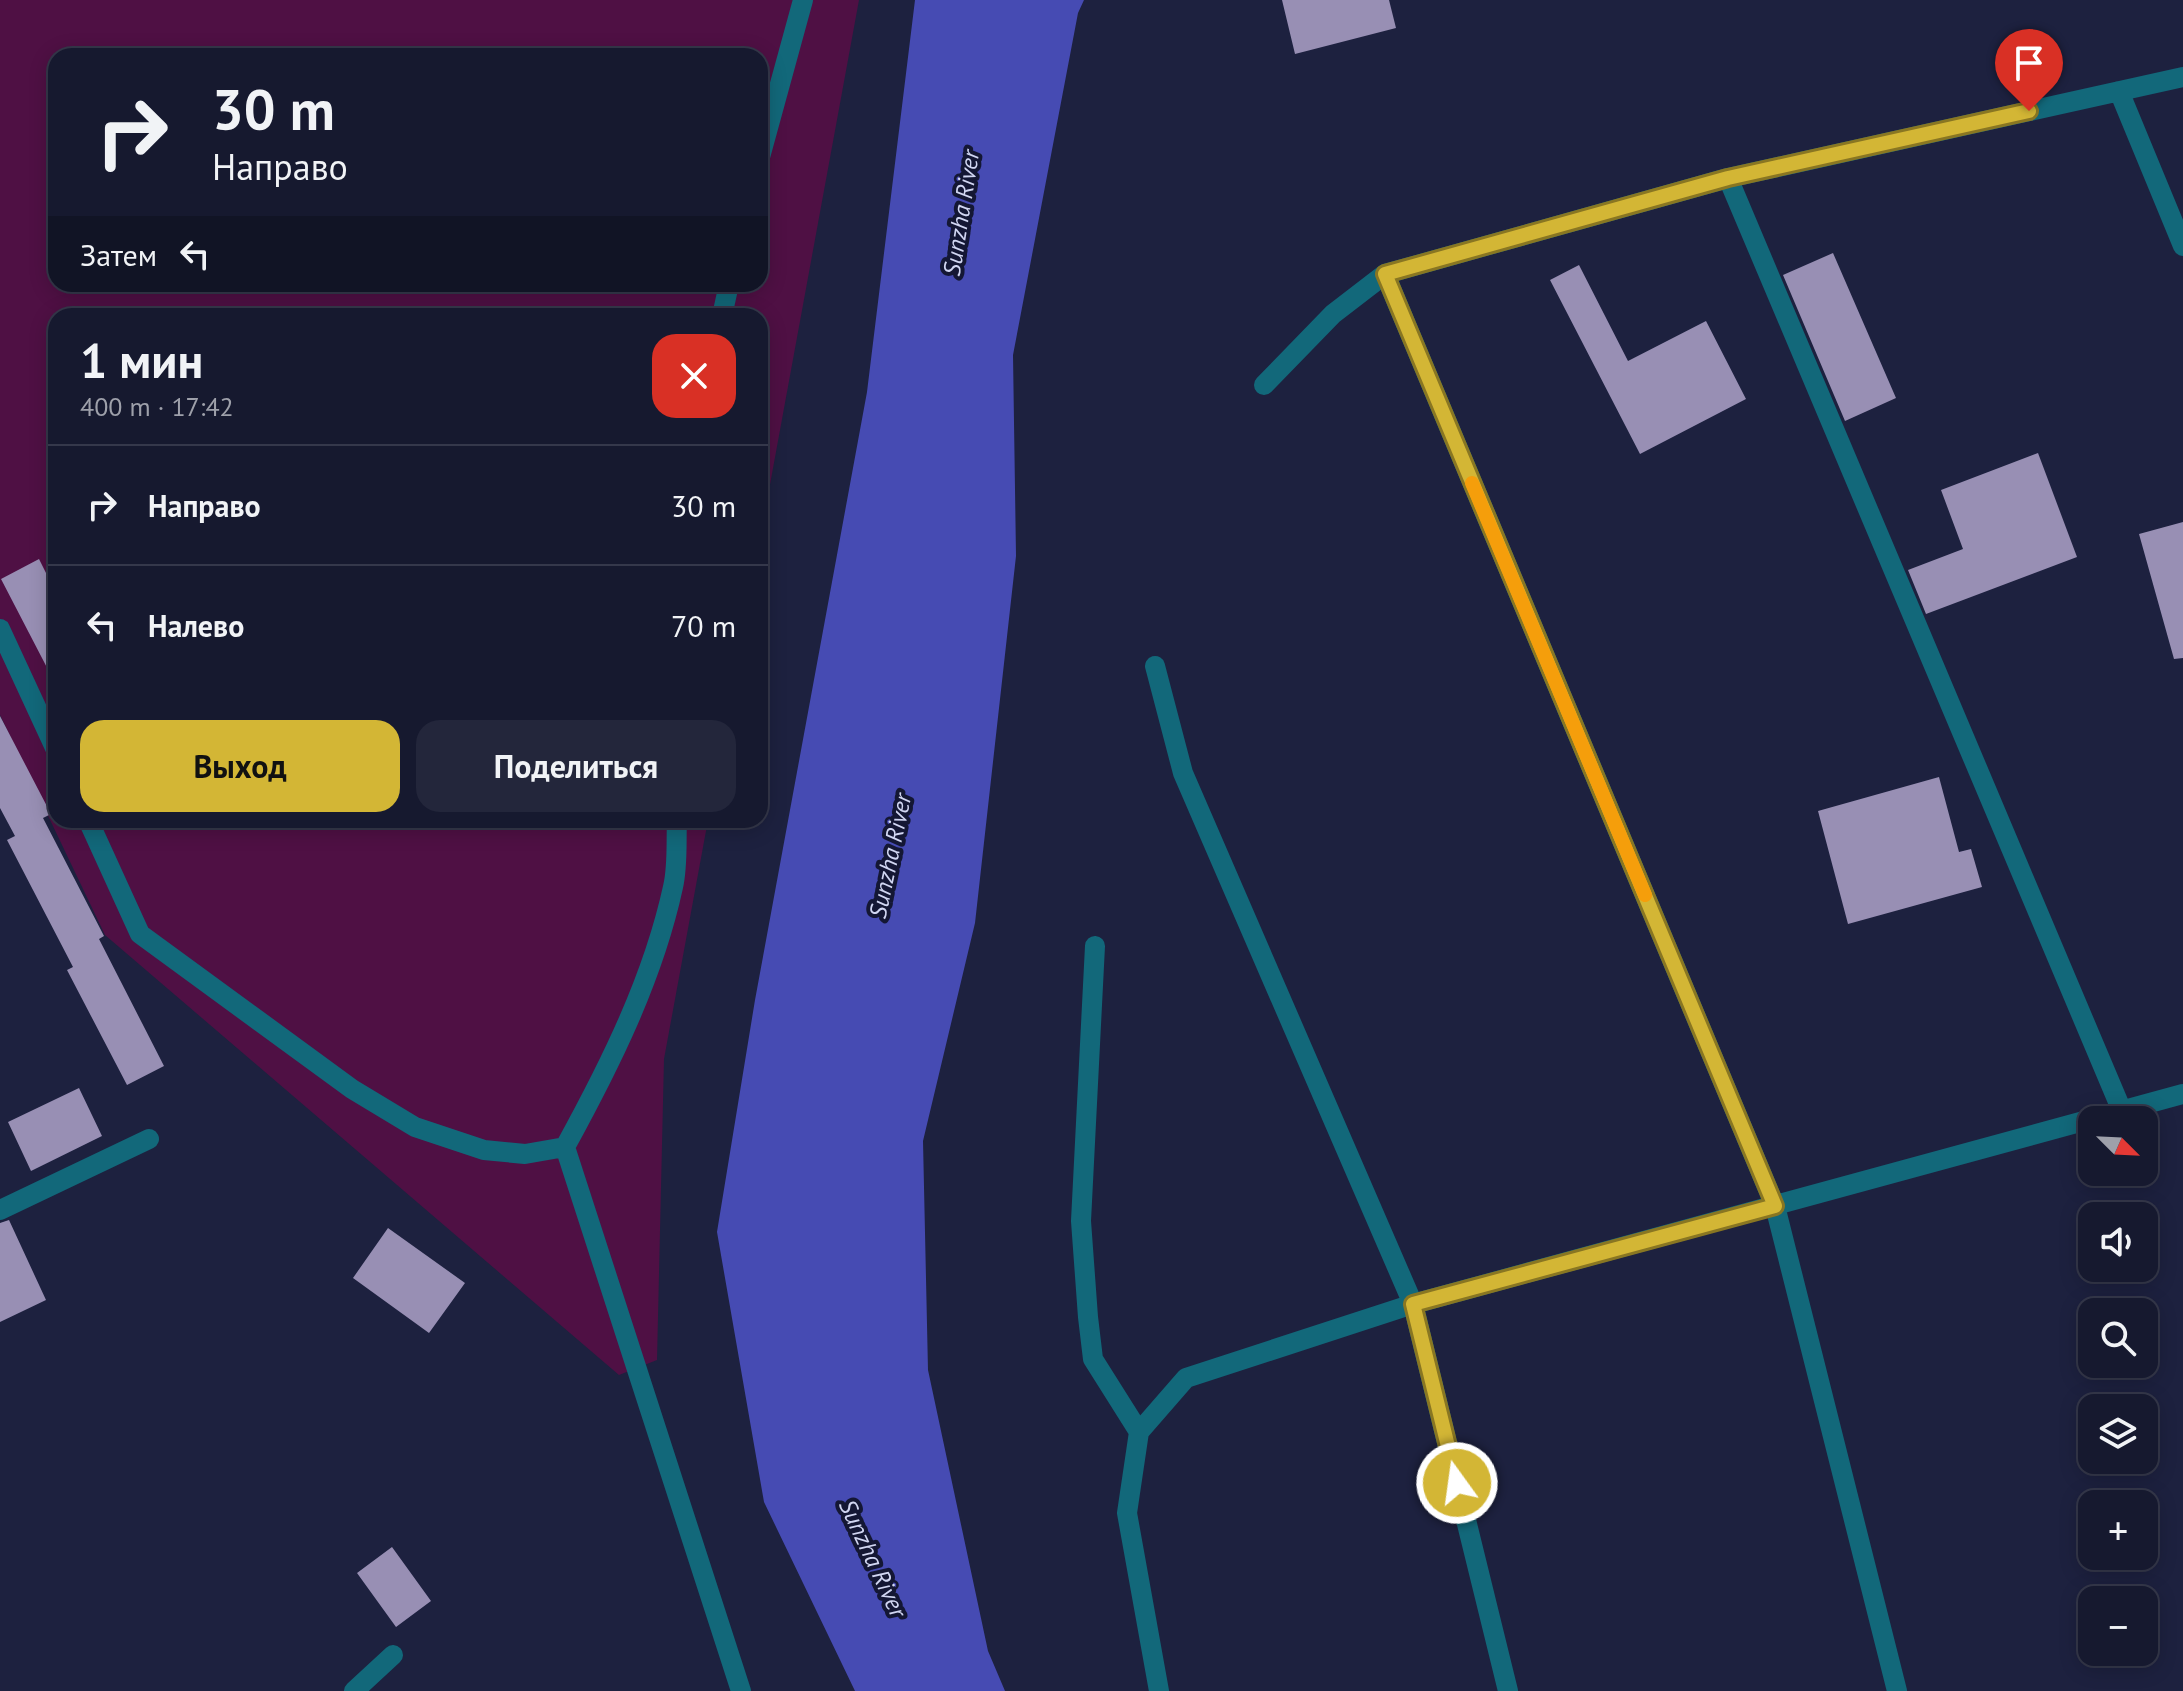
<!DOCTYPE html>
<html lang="ru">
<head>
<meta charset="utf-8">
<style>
  body { margin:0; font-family:"PT Sans",sans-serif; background:#23263b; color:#f1f3f6; height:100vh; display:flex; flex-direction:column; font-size:30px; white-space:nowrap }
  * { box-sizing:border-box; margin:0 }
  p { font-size:26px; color:#9ea0aa }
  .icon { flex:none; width:44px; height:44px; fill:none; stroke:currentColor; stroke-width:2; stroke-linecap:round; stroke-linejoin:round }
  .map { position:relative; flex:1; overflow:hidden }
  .drawer { position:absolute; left:48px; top:308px; width:720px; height:520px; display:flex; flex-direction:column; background:#16192f; border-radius:24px; box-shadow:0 4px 20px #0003,0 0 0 2px #35384b }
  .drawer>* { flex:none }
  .hud { position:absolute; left:48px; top:48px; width:720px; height:244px; border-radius:24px; box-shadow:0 4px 20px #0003,0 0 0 2px #35384b; background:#16192f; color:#f1f3f6; overflow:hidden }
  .needle { width:52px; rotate:114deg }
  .controls { position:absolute; left:2078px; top:1106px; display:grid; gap:16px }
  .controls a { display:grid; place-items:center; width:80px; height:80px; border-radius:16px; background:#16192f; box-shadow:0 4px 20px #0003,0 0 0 2px #35384b; font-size:40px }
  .pin { position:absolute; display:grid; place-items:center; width:68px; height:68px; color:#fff; margin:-82px -34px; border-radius:50% 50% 50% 0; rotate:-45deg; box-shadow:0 0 8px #0007 }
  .pin .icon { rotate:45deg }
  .me { position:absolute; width:88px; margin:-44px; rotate:346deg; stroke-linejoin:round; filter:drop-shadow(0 0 6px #0008) }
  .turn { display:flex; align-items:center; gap:28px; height:168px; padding:0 32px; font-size:36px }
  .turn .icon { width:104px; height:104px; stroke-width:2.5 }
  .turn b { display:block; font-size:56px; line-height:68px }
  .then { display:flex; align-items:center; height:76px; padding:0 32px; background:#0003; gap:16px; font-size:30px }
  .round { display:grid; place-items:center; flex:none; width:84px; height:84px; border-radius:24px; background:#23263b }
  .overview { display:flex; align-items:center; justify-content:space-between; height:136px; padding:0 32px }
  h1 { font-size:48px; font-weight:700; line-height:60px }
  .button { display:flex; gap:16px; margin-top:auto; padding:16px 32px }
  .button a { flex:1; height:92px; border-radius:24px; background:#d3b635; color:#111; font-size:32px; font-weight:700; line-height:92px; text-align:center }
  .button a+a { background:#23263b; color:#f1f3f6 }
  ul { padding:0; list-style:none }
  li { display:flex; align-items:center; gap:24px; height:120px; padding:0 32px; border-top:2px solid #35384b }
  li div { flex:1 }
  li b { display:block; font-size:30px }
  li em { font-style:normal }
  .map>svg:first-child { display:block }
  .green { fill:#4f1044; fill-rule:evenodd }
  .water { fill:#464bb3 }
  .building { fill:#988fb4 }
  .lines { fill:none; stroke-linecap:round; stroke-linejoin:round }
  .lane { stroke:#12687a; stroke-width:20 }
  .street { stroke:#12687a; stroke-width:20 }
  .route-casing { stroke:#897622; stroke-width:20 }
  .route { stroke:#d3b635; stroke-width:14 }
  .slow { stroke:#f59e0b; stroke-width:14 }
  .labels { text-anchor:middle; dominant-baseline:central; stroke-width:8; stroke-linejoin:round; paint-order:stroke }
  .water-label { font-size:24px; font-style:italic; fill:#d1d6f2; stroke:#141734 }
</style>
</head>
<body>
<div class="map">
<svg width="2183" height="1691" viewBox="0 0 2183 1691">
  <rect width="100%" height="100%" fill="#1d213f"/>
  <path class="green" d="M 0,0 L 859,0 L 760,539 L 760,316 L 56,316 L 56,820 L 708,820 L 664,1059 L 657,1360 L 619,1375 L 105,935 L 0,715 ZM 56,56 L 760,56 L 760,284 L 56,284 Z"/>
  <path class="water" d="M 915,0 L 1084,0 L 1078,13 L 1013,355 L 1016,556 L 975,923 L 923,1141 L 928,1370 L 988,1651 L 1005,1691 L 855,1691 L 764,1502 L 717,1232 L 755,1000 L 867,392 Z"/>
  <path class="building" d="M 1282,0 L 1389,0 L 1396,28 L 1295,54 Z
    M 1833,253 L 1896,398 L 1845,421 L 1783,275 Z
    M 1579,265 L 1628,361 L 1706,321 L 1746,399 L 1640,454 L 1550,280 Z
    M 2038,453 L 2077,557 L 1926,614 L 1908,570 L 1963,549 L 1941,490 Z
    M 2183,522 L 2183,658 L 2174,659 L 2139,534 Z
    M 39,559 L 56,593 L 56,685 L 1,579 Z
    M 0,716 L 51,814 L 43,818 L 104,936 L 99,939 L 164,1066 L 127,1085 L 67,970 L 73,967 L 7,840 L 15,836 L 0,808 Z
    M 1939,777 L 1959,852 L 1971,849 L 1982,887 L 1848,924 L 1818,811 Z
    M 79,1088 L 102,1136 L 31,1171 L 8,1122 Z
    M 9,1220 L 46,1300 L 0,1322 L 0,1223 Z
    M 388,1228 L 465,1283 L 429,1333 L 353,1278 Z
    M 392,1547 L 431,1601 L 396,1627 L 357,1573 Z"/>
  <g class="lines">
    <path class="lane" d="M 760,157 L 803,0
      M 722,316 L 729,284
      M 0,629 L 56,750
      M 88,820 L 140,934 L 352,1089 L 415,1127 L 484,1150 L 525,1154 L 565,1147
      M 677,820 C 676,842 678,866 673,887 C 653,979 610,1065 565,1147 L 741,1691"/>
    <path class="street" d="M 2119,91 L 2183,246
      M 1728,178 L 2122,1111
      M 1264,385 L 1333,314 L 1385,274
      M 1155,666 L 1183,773 L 1413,1304 L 1186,1378 L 1139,1432 L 1127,1513 L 1159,1691
      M 1095,946 L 1081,1221 L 1088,1317 L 1093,1359 L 1139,1432
      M 0,1210 L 149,1139
      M 354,1691 L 393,1655
      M 1508,1691 L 1413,1304 L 2183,1094
      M 1897,1691 L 1775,1206 L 1385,274 L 1728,178 L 2183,77"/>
  </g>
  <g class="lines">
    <defs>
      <path id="route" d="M 1457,1483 L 1413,1304 L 1775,1206 L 1385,274 L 1728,178 L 2029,111"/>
    </defs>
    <use href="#route" class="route-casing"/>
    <use href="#route" class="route"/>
    <path class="slow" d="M 1472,483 L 1645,895"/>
  </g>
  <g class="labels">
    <g class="water-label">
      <text transform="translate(961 213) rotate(-81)">Sunzha River</text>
      <text transform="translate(890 856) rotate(-78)">Sunzha River</text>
      <text transform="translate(873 1558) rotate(65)">Sunzha River</text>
    </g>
  </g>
</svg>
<div class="controls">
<a><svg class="needle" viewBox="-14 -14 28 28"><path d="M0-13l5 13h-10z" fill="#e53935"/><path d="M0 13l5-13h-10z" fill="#9ea0aa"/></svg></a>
<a><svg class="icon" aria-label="sound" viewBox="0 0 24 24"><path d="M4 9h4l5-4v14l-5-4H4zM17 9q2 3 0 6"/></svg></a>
<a><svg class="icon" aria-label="search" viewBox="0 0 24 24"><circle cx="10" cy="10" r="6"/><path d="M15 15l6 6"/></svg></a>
<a><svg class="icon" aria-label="layers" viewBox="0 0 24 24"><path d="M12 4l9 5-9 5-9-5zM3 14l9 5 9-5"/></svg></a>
<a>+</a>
<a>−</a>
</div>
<div class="pin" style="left:2029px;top:111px;background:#d93025"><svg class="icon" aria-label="arrive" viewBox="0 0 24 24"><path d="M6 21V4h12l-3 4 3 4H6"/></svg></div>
<svg class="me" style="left:1457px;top:1483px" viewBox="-20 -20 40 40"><circle r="17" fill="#d3b635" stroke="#fff" stroke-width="3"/><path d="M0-11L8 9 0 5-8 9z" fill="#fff"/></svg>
<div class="hud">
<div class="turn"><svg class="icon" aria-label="right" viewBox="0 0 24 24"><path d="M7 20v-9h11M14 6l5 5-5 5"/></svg><div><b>30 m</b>Направо</div></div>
<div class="then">Затем<svg class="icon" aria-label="left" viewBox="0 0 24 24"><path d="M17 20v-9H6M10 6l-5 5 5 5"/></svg></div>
</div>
<section class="drawer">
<div class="overview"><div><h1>1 мин</h1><p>400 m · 17:42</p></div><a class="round" style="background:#d93025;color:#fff"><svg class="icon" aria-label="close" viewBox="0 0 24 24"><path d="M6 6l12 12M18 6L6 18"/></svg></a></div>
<ul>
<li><svg class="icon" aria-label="right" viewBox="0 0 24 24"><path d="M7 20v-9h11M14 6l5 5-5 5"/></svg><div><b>Направо</b></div><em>30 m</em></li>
<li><svg class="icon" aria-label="left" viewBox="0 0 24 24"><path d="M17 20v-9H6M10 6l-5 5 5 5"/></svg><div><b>Налево</b></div><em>70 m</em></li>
</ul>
<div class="button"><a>Выход</a><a>Поделиться</a></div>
</section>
</div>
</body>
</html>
